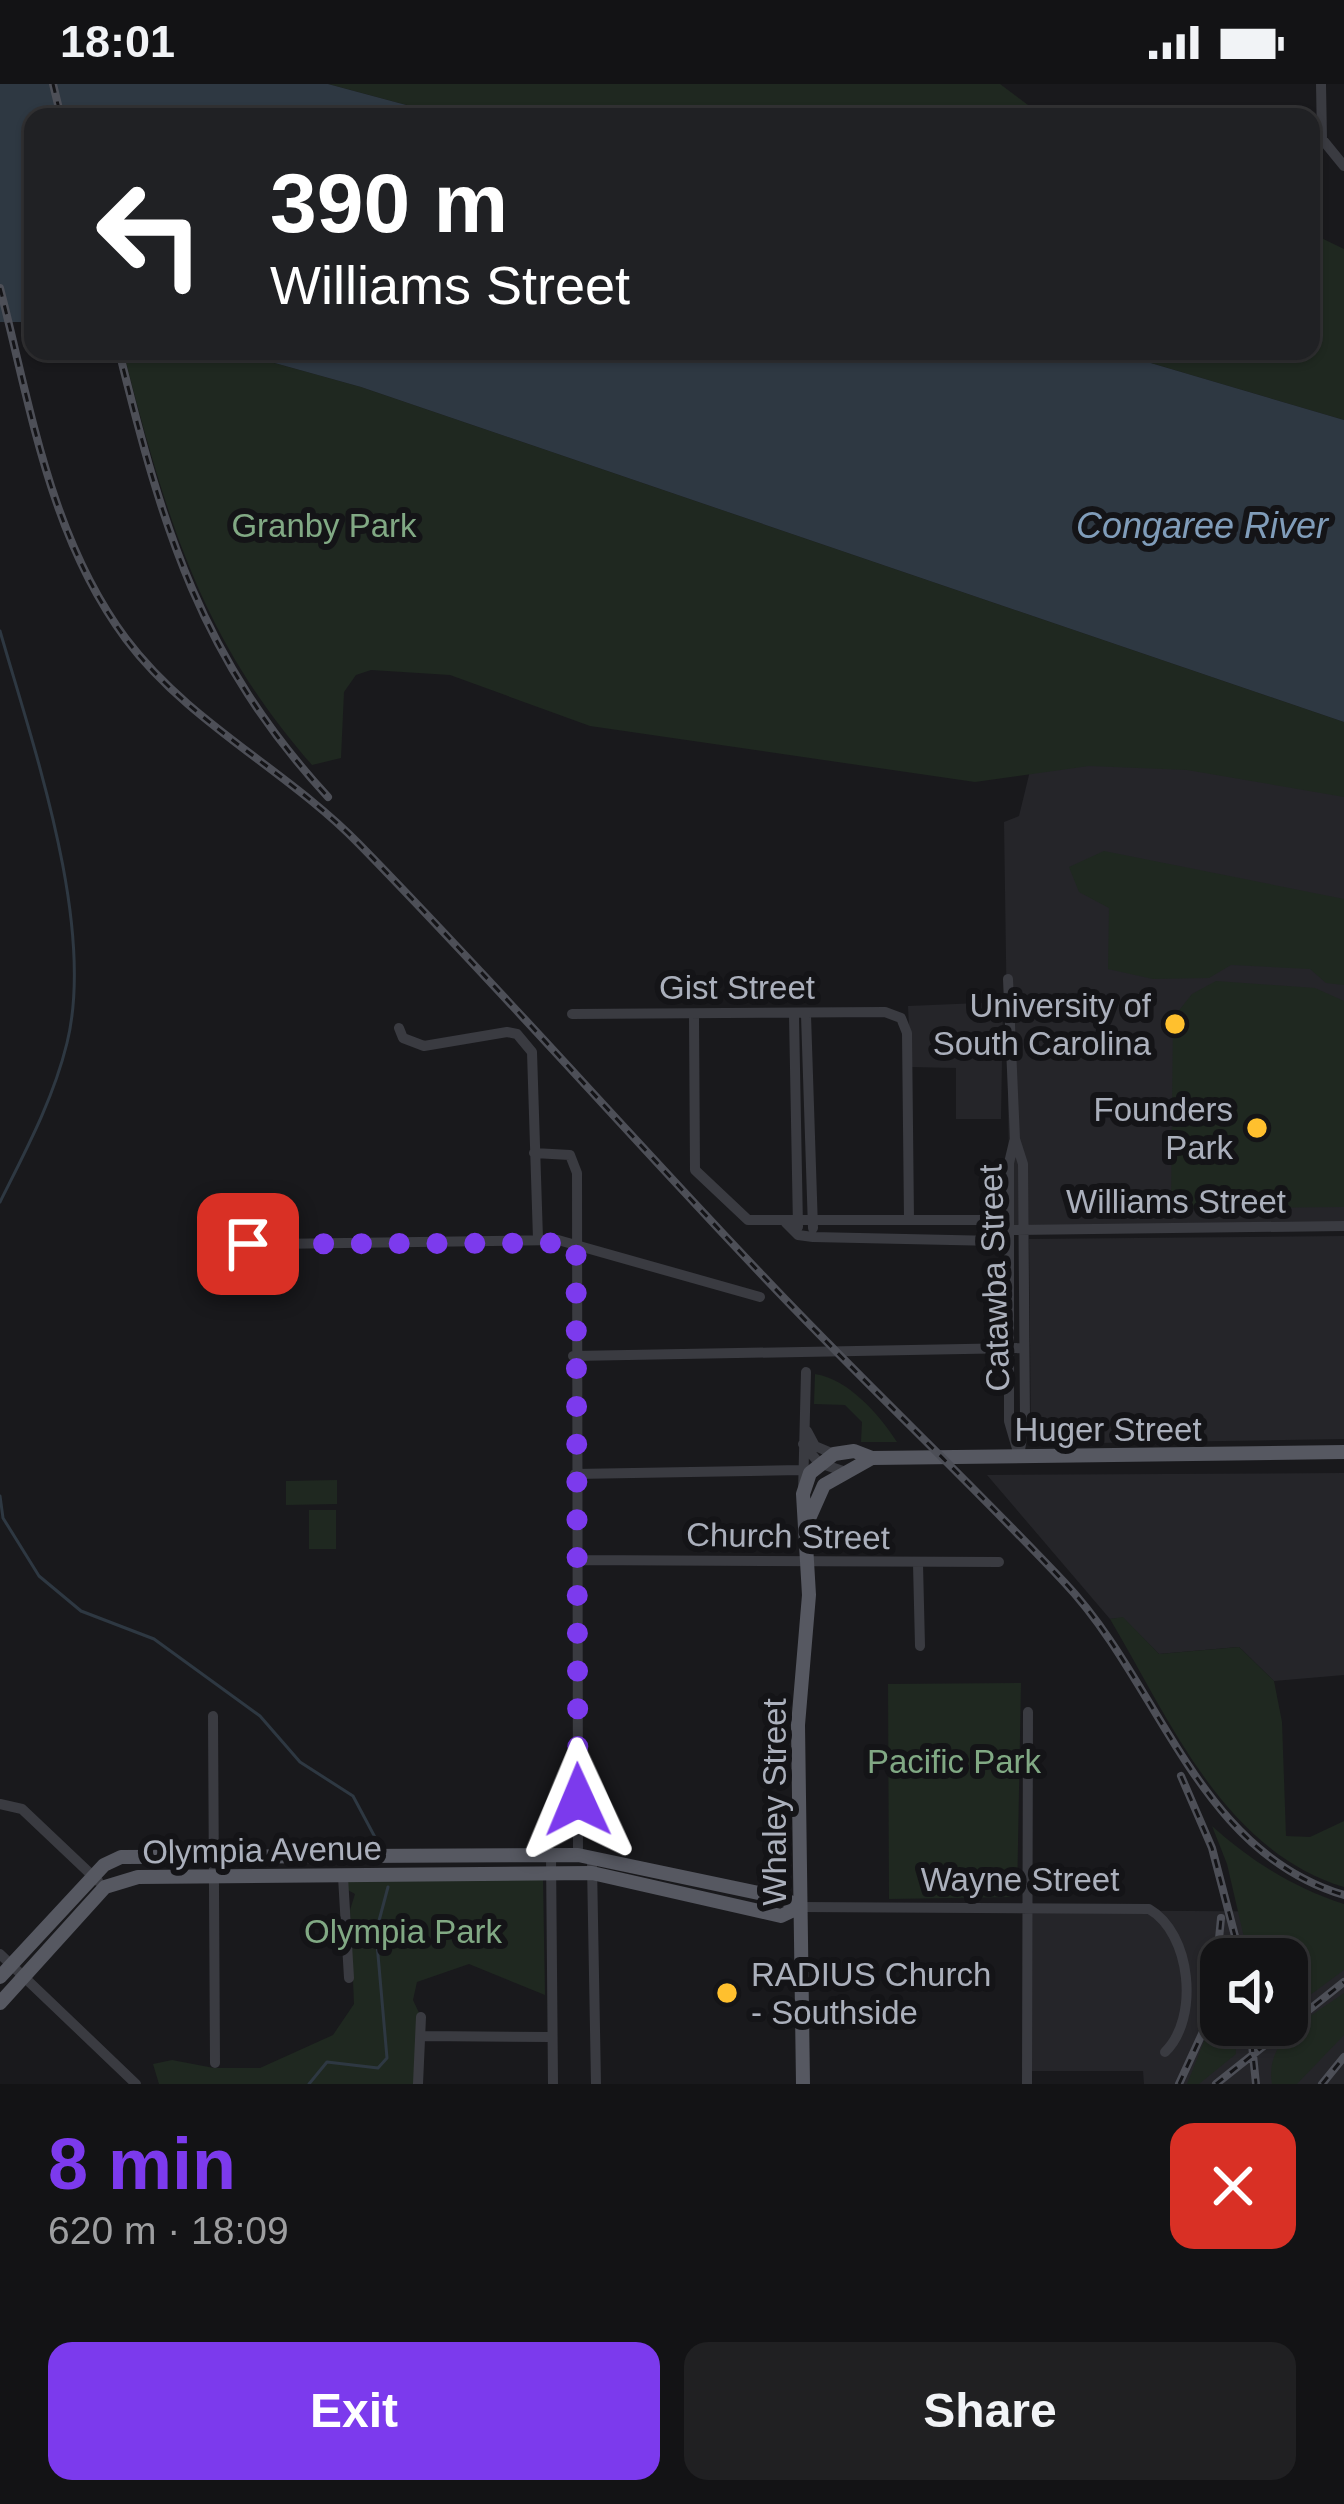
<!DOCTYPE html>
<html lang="en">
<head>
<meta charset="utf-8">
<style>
  body { margin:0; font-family:Arial,sans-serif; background:#202022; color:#f1f3f6; height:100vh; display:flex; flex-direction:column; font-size:45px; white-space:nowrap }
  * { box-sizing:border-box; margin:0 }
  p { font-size:39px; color:#9d9ea0 }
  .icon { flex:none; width:66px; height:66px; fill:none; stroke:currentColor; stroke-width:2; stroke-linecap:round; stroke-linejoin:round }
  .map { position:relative; height:2000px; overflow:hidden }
  .sheet { display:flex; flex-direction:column; background:#131315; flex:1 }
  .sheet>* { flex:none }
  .banner { position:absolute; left:24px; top:24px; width:1296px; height:252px; border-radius:24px; box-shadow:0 3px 9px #0004,0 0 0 3px #323234; background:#202124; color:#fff; overflow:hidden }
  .fabs { position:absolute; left:1200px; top:1854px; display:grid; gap:24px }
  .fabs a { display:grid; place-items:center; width:108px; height:108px; border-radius:24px; background:#131315; box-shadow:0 3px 9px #0004,0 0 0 3px #323234; font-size:60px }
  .pin { position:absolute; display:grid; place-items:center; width:102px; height:102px; color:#fff; margin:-51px; border-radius:24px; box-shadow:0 6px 18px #0006 }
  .me { position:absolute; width:132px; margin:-66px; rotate:359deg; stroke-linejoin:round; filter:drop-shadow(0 0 9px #0008) }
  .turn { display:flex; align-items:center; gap:42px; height:252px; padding:0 48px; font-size:54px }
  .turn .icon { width:156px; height:156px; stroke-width:2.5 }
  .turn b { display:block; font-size:84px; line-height:102px }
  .round { display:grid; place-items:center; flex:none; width:126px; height:126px; border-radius:24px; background:#202022 }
  .head { display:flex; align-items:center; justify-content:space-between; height:204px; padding:0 48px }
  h1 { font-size:72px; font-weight:600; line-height:90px; color:#7c3aed }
  .primary-button { display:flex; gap:24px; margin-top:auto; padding:24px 48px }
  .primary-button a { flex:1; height:138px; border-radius:24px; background:#7c3aed; color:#fff; font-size:48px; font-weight:600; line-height:138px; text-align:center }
  .primary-button a+a { background:#202022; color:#f1f3f6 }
  .status { display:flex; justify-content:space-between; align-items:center; height:84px; padding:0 60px; background:#131315; direction:ltr }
  .status svg { height:33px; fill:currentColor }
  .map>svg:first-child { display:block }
  .built { fill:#252529; fill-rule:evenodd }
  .green { fill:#1f2820 }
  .water { fill:#2e3842 }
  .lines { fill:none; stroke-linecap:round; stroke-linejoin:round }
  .stream { stroke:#2e3842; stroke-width:3 }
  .minor { stroke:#3a3b41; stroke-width:10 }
  .major { stroke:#565861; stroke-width:14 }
  .rail-casing { stroke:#4d4f57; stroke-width:8 }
  .rail { stroke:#141417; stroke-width:3; stroke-dasharray:9; stroke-linecap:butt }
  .route { stroke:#7c3aed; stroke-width:21; stroke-dasharray:0 37.8 }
  .poi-dot { fill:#ffc02e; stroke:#141417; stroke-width:4.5 }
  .labels { text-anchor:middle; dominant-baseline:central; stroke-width:12; stroke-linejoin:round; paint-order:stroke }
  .park-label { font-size:33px; fill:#81a984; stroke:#141417 }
  .street-label { font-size:33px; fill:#abb0bc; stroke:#141417 }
  .poi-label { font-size:33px; fill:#abb0bc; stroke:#141417; text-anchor:end }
  .water-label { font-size:36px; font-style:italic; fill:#809dba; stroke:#141417 }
</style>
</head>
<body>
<div class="status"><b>18:01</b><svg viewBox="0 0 49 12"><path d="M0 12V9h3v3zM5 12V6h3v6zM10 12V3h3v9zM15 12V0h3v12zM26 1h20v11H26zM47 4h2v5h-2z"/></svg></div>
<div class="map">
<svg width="1344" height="2000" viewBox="0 0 1344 2000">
  <rect width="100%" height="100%" fill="#19191c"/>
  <path class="built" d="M 1045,625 L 1344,698 L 1344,1142 L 1010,1147 L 1004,738 L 1019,732 Z
    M 1003,918 L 1001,1035 L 956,1035 L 956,984 L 911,983 L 908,922 Z
    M 1344,1152 L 1344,1355 L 1031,1360 L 1029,1155 Z
    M 1344,1389 L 1344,1591 L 1274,1597 L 1239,1563 L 1159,1570 L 1123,1534 L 1110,1535 L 987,1391 Z
    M 1025,1826 L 1344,1828 L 1344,2000 L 1144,2000 L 1143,1987 L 1024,1987 ZM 1221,1875 L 1287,1875 L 1287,1941 L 1221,1941 Z"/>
  <path class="green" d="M 328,0 L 1000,0 L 1044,33 L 451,33 Z
    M 1311,149 L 1344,165 L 1344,336 L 1110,267 L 1311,267 Z
    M 123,267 L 231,267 L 361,303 L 1344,638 L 1344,713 L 1187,686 L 1089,682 L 975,698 L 590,642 L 450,591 L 371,586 L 356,591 L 344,608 L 341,674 L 312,681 C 200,554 166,432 123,267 Z
    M 1104,767 L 1344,815 L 1344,901 L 1326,899 L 1310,885 L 1231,881 L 1209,894 L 1153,895 L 1108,885 L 1109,824 L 1079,808 L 1069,783 Z
    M 1216,897 L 1315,904 L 1344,917 L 1344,1123 L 1171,1125 L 1173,934 L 1192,910 Z
    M 815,1290 C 848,1295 879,1330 897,1358 L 861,1358 L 862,1338 L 845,1321 L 814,1320 Z
    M 337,1396 L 337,1420 L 286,1421 L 286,1397 Z
    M 309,1426 L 336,1426 L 336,1465 L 309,1465 Z
    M 1123,1533 L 1159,1570 L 1239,1563 L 1274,1597 L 1282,1638 L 1286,1752 L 1310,1753 L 1344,1737 L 1344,1803 C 1223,1766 1170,1636 1110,1535 Z
    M 1021,1599 L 1017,1813 L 889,1815 L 888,1600 Z
    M 1212,1742 C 1251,1777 1294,1804 1344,1820 L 1344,1886 L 1287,1928 L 1287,1875 L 1249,1875 L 1227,1780 Z
    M 543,1795 L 545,1911 L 469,1880 L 417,1898 L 413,1916 L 421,1933 L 418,2000 L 159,2000 L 153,1980 L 172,1976 L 214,1984 L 260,1984 L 333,1951 L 354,1920 L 350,1826 L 355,1810 L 346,1805 L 347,1796 Z
    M 1344,1909 L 1344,1951 L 1297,2000 L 1272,2000 C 1264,1954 1311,1933 1344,1909 Z
    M 1221,1915 L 1221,1941 L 1235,1941 L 1236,1970 L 1199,2000 L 1187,2000 Z"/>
  <path class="water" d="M 0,0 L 328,0 L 451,33 L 33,33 L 33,238 L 0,238 Z
    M 231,267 L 1110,267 L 1344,336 L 1344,638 L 361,303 Z"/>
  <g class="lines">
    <path class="stream" d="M 0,547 C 33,662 96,841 67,959 C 53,1016 26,1066 0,1118
      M 0,1412 L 3,1434 L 39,1492 L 81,1527 L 154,1555 L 260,1632 L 300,1678 L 353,1712 L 377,1757
      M 309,2000 L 327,1978 L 378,1984 L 387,1974 L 376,1848 L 388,1803"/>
    <path class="minor" d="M 1321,0 L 1322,55 L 1344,82
      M 1008,895 L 1015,1055 L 1023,1080 L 1025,1336 L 1019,1372
      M 572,930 L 885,928 L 901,934 L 907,949 L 909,1136
      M 694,931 L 695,1086 L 748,1136 L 998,1136 L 1009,1146 L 1344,1142
      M 794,931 L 798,1143
      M 806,931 L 813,1144
      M 399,944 L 403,954 L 424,962 L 507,948 L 517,950 L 532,968 L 538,1155
      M 1014,1058 L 1009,1079 L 1009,1337 L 1018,1368
      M 534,1069 L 570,1071 L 577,1089 L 578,1773
      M 786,1139 L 798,1151 L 813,1153 L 997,1157 L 1009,1146
      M 203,1161 L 558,1156 L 760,1213
      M 573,1272 L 1024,1264
      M 807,1347 L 815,1362 L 834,1370
      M 803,1360 L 819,1379 L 843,1387
      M 575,1390 L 800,1386
      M 803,1409 L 806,1288
      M 576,1476 L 999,1478
      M 918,1480 L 920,1562
      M 213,1632 L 215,1979
      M 0,1720 L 22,1725 L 98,1797
      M 551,1771 L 553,2000
      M 592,1781 L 596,2000
      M 343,1793 L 349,1894
      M 800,1823 L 1149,1825 C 1191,1849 1200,1934 1165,1968
      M 0,1870 L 136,2000
      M 421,1952 L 551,1953
      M 418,2000 L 421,1933
      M 1027,2000 L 1028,1628"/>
    <path class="major" d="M 808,1437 L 824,1401 L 872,1374
      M 0,1893 L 104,1781 L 121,1773 L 578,1771 L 782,1814 L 800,1823
      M 0,1919 L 105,1803 L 138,1793 L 592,1789 L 781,1832 L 800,1823
      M 803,2000 L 798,1641 L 809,1511 L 803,1410 L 810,1389 L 834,1370 L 854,1367 L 872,1374 L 1344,1368"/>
    <defs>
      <path id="rail" d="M 53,0 L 61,33
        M 0,204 C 31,324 50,453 126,555 C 189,639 287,686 359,760 C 497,901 627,1049 763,1192 C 861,1296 966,1394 1064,1498 C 1161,1600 1196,1767 1344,1811
        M 119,267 C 163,445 200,574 328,713
        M 1181,1692 L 1212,1764 L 1241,1875
        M 1250,1941 L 1256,2000
        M 1179,2000 L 1212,1928 L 1221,1834
        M 1216,2000 L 1344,1898
        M 1322,2000 L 1344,1973"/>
    </defs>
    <use href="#rail" class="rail-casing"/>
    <use href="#rail" class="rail"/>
  </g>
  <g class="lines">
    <path class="route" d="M 248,1160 L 576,1159 L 578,1716"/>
  </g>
  <g class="poi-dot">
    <circle cx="1175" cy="940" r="12"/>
    <circle cx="1257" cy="1044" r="12"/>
    <circle cx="727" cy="1909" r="12"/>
  </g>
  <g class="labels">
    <g class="park-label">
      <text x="324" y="441">Granby Park</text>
      <text x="954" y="1677">Pacific Park</text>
      <text x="403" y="1847">Olympia Park</text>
    </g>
    <g class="street-label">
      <text x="737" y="903">Gist Street</text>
      <text x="1176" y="1117">Williams Street</text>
      <text transform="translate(994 1194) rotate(-92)">Catawba Street</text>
      <text x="1108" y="1345">Huger Street</text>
      <text transform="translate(788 1452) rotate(1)">Church Street</text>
      <text transform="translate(774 1718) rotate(-90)">Whaley Street</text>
      <text transform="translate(262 1766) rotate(-1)">Olympia Avenue</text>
      <text x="1020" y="1795">Wayne Street</text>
    </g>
    <g class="poi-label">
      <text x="1151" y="921">University of<tspan x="1151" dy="38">South Carolina</tspan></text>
      <text x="1233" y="1025">Founders<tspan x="1233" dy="38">Park</tspan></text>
      <text x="751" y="1890" text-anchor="start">RADIUS Church<tspan x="751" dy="38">- Southside</tspan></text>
    </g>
    <g class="water-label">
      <text x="1202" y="441">Congaree River</text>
    </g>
  </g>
</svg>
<div class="fabs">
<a><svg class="icon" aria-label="sound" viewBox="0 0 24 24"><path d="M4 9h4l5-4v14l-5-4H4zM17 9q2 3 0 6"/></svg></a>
</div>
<div class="pin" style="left:248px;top:1160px;background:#d93025"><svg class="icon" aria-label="arrive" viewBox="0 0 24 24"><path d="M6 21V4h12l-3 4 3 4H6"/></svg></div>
<svg class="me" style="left:578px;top:1716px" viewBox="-20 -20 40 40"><path d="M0-17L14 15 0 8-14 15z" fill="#7c3aed" stroke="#fff" stroke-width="4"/></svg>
<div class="banner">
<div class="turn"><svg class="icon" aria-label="left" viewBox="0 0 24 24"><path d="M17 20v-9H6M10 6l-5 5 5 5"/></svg><div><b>390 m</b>Williams Street</div></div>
</div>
</div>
<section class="sheet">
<div class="head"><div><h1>8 min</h1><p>620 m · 18:09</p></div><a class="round" style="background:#d93025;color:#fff"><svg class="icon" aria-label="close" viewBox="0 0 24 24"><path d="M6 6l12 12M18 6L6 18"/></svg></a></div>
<div class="primary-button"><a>Exit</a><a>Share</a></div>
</section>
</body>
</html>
